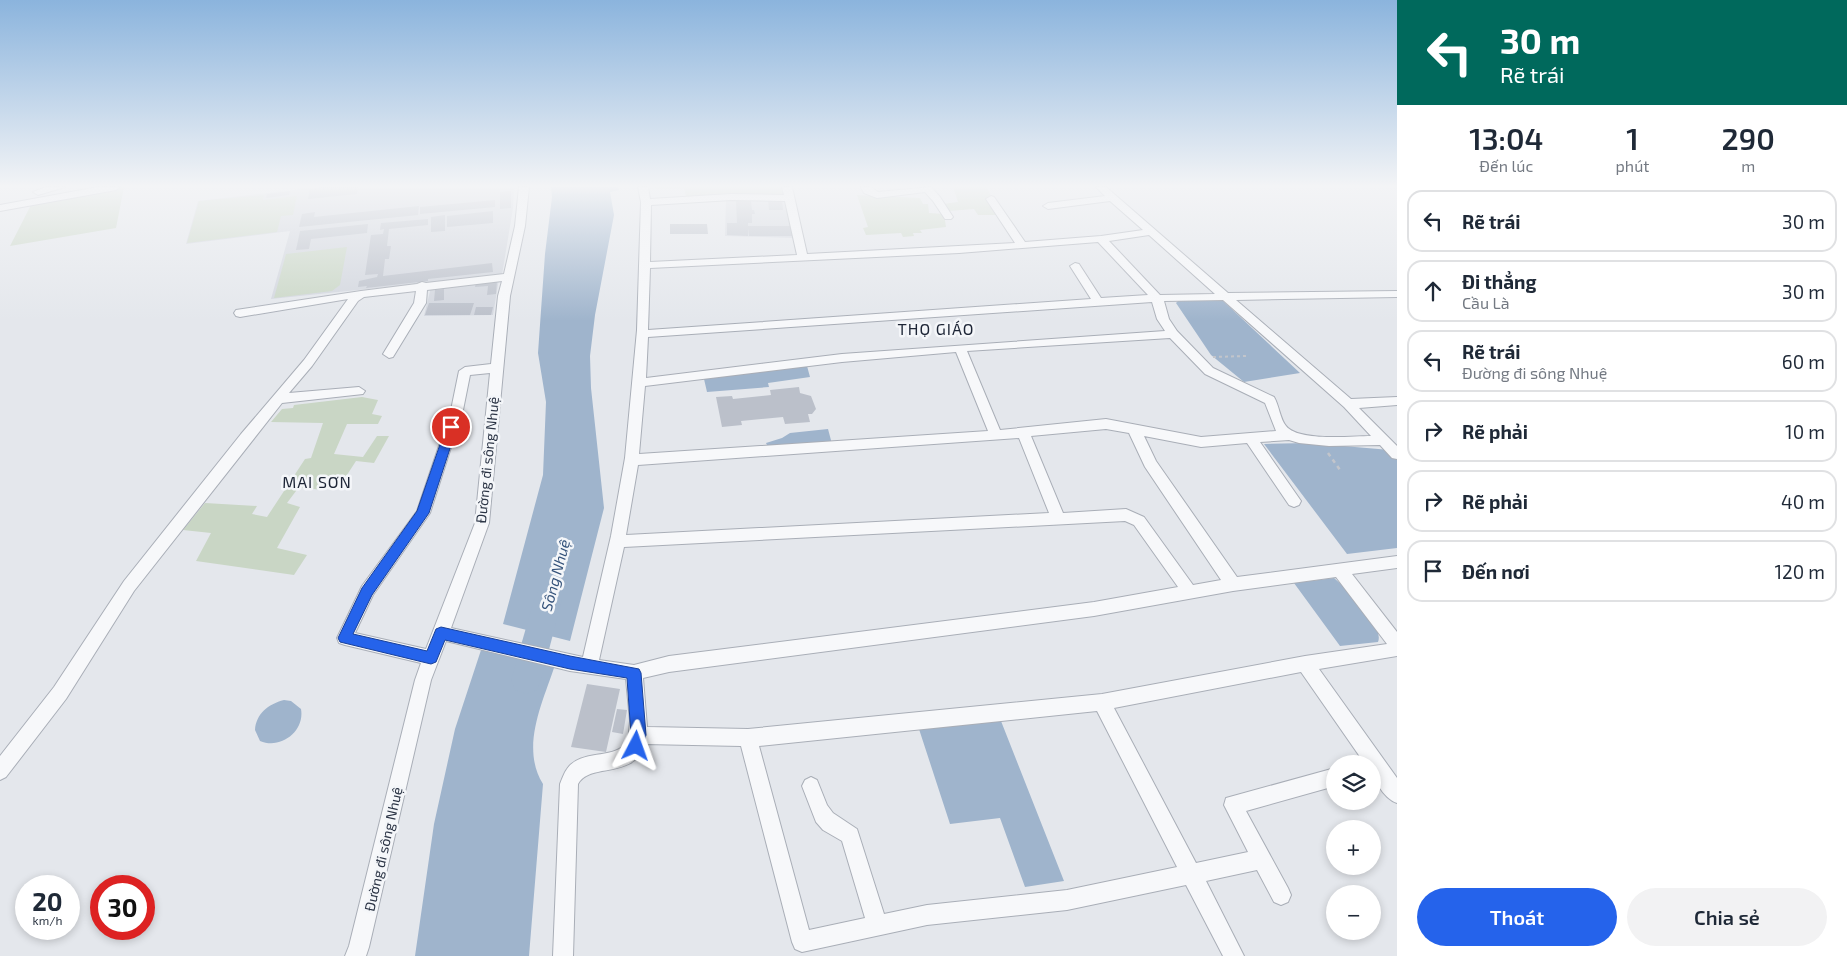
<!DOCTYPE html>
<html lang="vi">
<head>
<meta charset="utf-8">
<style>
  body { margin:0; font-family:"Exo 2",sans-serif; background:#f2f2f3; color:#1f2937; height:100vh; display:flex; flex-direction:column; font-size:19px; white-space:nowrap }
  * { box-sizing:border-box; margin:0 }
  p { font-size:16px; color:#747a83 }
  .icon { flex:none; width:28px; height:28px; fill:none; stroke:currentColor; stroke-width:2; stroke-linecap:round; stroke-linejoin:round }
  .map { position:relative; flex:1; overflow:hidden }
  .details { display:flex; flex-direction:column; background:#fff; width:450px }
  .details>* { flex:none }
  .guide { background:#00695c; color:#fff; overflow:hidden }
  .tools { position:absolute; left:1326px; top:755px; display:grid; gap:10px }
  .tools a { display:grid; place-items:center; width:55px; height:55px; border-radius:50%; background:#fff; box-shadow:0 2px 8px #0003; font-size:25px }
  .speed { position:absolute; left:15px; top:875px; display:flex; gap:10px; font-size:25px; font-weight:700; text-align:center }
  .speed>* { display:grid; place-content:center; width:65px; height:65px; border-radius:50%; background:#fff; box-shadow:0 2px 8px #0003; line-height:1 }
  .speed small { font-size:12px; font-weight:400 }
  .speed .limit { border:8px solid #d22; background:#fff; color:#111 }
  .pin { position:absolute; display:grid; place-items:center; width:42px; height:42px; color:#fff; margin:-21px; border:2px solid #fff; border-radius:50%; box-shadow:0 1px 5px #0007 }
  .me { position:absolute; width:55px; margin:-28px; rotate:4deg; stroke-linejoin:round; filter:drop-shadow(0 0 4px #0008) }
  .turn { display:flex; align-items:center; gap:18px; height:105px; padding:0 20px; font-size:22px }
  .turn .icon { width:65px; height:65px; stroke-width:2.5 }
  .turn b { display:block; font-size:35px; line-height:42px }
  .eta { display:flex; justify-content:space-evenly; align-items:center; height:85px; text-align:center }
  .eta b { font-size:30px; font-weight:600; line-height:35px }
  .cta { display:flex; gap:10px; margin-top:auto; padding:10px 20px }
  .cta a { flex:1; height:58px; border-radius:30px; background:#2563eb; color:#fff; font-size:20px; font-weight:600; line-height:58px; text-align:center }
  .cta a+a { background:#f2f2f3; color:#1f2937 }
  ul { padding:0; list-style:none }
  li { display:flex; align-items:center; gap:15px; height:62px; margin:0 10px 8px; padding:0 10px; border:2px solid #e0e1e3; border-radius:15px }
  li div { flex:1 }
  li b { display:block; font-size:19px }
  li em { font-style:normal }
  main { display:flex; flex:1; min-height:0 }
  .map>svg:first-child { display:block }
  .built { fill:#d2d6de }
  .green { fill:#c9d6c5 }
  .water { fill:#9fb4cc }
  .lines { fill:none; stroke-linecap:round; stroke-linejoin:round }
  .river { fill:#9fb4cc; fill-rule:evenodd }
  .building { fill:#bbc0ca }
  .minor-casing { stroke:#a9aeb7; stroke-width:2 }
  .path-far1 { stroke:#c2c5cb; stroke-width:2; stroke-dasharray:3 3; stroke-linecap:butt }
  .path { stroke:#c2c5cb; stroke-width:2.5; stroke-dasharray:4 4; stroke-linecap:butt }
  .minor { fill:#f7f8fa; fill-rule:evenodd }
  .route { fill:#2563eb; stroke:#184099 }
  .labels { text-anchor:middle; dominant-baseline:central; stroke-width:5; stroke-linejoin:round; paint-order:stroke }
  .street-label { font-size:14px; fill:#2b3445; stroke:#f4f6f9 }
  .water-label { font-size:15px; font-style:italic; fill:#34527a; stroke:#f4f6f9 }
  .quarter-label { font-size:16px; letter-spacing:1px; fill:#1d2536; stroke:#f4f6f9 }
</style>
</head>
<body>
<main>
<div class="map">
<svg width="1397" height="956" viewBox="0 0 1397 956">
  <rect width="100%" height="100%" fill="#e4e7ec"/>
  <path class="built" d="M 320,187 L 514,187 L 513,208 L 502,275 L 271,299 L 290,231 L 186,244 L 198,201 Z
    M 726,199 L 787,199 L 795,238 L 725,236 Z
    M 499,279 L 493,315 L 424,316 L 431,287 Z"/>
  <path class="green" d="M 116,187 L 124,187 L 116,228 L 10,246 L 32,203 Z
    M 655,187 L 785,187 L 786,196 L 686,196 L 684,188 L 655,189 Z
    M 953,187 L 987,187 L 999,215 L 978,215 L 974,209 L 949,211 L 943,204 L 958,202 Z
    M 264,195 L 263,200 L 297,196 L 293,215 L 281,216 L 277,232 L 187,243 L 199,201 Z
    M 857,195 L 920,198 L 923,204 L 928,204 L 929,213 L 944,214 L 946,227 L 920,230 L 922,233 L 913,233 L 914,236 L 903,237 L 901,233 L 866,235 L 863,228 L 868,227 Z
    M 347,247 L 340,285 L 332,291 L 274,298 L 286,254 Z
    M 362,397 L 378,400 L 372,414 L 382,416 L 378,424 L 347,424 L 334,454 L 363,457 L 377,436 L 389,436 L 374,463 L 356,461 L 345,478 L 328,476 L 322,490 L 299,487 L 287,503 L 300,507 L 277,548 L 307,555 L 294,575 L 196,561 L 211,533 L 183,530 L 205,503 L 257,506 L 252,514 L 267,517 L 305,459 L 311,458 L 323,423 L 271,422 L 282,409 L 293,408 L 294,405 Z"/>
  <path class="water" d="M 551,187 L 618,187 L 619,190 L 610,192 L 614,215 L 595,315 L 590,356 L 591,388 L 604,508 L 570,641 L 503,624 L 543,475 L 546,402 L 538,353 L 545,254 L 552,197 Z
    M 1220,298 L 1300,373 L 1244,382 L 1211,355 L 1176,303 L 1178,301 Z
    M 807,366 L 810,377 L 768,383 L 769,387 L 707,392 L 704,379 Z
    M 828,429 L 832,444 L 769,449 L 766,443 L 782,438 L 790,433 Z
    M 1308,443 L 1390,450 L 1397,458 L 1397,548 L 1347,554 L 1264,444 Z
    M 1334,578 C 1346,588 1385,626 1378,642 L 1340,646 L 1294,583 Z
    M 483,644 L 555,665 C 543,702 520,747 543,784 L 529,956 L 415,956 L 434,824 L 455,729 Z
    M 284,700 L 291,701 L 301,709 C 305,731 281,750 260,741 L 255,730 C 256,714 268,704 284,700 Z
    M 999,716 L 1064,881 L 1025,887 L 1000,818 L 950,824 L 918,726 Z"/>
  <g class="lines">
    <path class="river" d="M 548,588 L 558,591 L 562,600 L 541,680 L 537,690 L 526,694 L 515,690 L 511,680 L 534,600 L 538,591 Z"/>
  </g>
  <path class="building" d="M 322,187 L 358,187 L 357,194 L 308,199 L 310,189 Z
    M 290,191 L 289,195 L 266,198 L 267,194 Z
    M 511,191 L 511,208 L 500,209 L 500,192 Z
    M 768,199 L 782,200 L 783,210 L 769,210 Z
    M 495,200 L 495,207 L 420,214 L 420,207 Z
    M 736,201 L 751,201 L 752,210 L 754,210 L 755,214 L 752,214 L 752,223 L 748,223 L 748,226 L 791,226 L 792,236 L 749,236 L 749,228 L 748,236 L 727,235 L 727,223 L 737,223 Z
    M 419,206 L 418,215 L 299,227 L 302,214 L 315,212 L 314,217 Z
    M 493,211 L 493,223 L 447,227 L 447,216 Z
    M 445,215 L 445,231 L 431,232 L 431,217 Z
    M 428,219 L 428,225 L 389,229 L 387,246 L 391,246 L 389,259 L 385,259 L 383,276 L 492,263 L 493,272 L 428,279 L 428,281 L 366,288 L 367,286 L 358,287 L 359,281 L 377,277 L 378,274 L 365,275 L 371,235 L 383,234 L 384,229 L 380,230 L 381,223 Z
    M 368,224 L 367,233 L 311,239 L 309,249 L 296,250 L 300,231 Z
    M 670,224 L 707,224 L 708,234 L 670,234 Z
    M 497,281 L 496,294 L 487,295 L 488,286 L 475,287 L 476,282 Z
    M 444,289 L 444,300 L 434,301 L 435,290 Z
    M 429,303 L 474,303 L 470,315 L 425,315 Z
    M 476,307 L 493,307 L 491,315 L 474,315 Z
    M 799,387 L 800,393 L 811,396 L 816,409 L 812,414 L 808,414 L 810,422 L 785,424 L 783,417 L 741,421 L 742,425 L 722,427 L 716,397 L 732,396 L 733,399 L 771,395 L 770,390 Z
    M 587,684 L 620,689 L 606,752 L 571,747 Z
    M 617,709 L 627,710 L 623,734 L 612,732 Z"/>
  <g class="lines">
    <defs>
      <path id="minor" d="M 46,187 L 65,187 L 38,195 L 33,192 Z
        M 98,187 L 120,187 L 116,190 L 0,211 L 0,205 Z
        M 519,187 L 529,187 L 525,226 L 510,296 L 489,523 L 451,628 L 583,657 L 611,536 L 625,458 L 637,330 L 641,202 L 638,187 L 648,187 L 650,199 L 731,194 L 784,195 L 782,187 L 792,187 L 807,254 L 1015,243 L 986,199 L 991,196 L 994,197 L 1025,242 L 1101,236 L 1143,230 L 1110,201 L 1048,209 L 1043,206 L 1048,203 L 1105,196 L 1096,187 L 1106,187 L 1228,293 L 1397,291 L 1397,297 L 1236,300 L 1351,399 L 1397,397 L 1397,405 L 1359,408 L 1397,446 L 1397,459 L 1392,458 L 1380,445 L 1329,446 L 1299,443 L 1289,440 L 1260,442 L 1301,501 L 1299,505 L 1294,507 L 1289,505 L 1247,443 L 1201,447 L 1144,436 L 1156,461 L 1237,577 L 1397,556 L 1397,568 L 1352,574 L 1397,632 L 1397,656 L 1319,669 L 1397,778 L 1397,803 C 1383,798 1372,778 1372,764 L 1365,764 L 1301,672 L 1114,708 L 1196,863 L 1248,852 L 1224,805 L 1226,798 L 1335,768 L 1335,786 L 1246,811 L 1288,888 L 1291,895 L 1288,902 L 1281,905 L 1274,902 L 1257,870 L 1206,881 L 1244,956 L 1223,956 L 1186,885 L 1067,910 L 927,925 L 802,952 L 795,949 L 792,942 L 741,746 L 645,744 C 634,780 590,762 578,784 L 573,956 L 553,956 L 560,784 C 562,779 564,773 567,769 C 580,749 614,760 628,742 L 630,721 L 626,679 L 570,671 L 446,641 L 431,680 L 369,947 L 366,956 L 345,956 L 349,946 L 415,680 L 421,663 L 345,645 L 339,643 L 337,638 L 362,586 L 417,511 L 451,410 L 459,371 L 465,367 L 491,364 L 498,296 L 502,281 L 427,290 L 426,303 L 393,357 L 389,358 L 383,354 L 414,303 L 416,291 L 364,297 L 358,301 L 312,366 L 289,393 L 359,387 L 365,391 L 363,394 L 282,403 L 134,591 L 66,699 L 6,777 L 0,780 L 0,756 L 54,687 L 124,581 L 241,434 L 304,360 L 348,299 L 240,317 L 236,316 L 234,313 L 236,310 L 361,291 L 417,284 L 422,282 L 426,283 L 504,274 L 515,226 ZM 731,200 L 785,201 L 797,255 L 650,262 L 651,205 ZM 1149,235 L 1215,294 L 1160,295 L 1109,241 ZM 1098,242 L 1148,295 L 1101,298 L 1079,264 L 1075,263 L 1070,266 L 1091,299 L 648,330 L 650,268 L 959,253 ZM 1223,300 L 1344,407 L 1371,436 C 1352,436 1299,442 1286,426 C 1280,419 1279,405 1274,397 L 1213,368 L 1177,331 L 1169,319 L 1164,301 ZM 1152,302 L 1157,319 L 1165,331 L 842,354 L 646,378 L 648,337 ZM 1170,338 L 1205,374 L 1265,403 L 1276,431 L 1201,437 L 1106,419 L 1000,430 L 967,351 ZM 956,352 L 988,431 L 639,454 L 645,386 L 842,362 ZM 490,373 L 475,523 L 426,649 L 355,633 L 373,595 L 430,513 L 463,410 L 470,375 ZM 1106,429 L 1129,433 L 1145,467 L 1221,580 L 1193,585 L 1144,517 L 1126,509 L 1063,513 L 1031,436 ZM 1019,438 L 1049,513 L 626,535 L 638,465 ZM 1125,521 L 1134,525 L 1178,587 L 1094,602 L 669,656 L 634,665 L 599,660 L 624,547 ZM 1336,577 L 1387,644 L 1305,656 L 1102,694 L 748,729 L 647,727 L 643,678 L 669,672 L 1094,616 L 1233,591 ZM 1097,711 L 1177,867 L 1067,890 L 927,905 L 884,914 L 857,829 L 833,813 L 827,805 L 817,780 L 811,777 L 805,780 L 802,786 L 816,822 L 823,830 L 842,841 L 865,918 L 809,930 L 759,746 Z
        M 861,187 L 871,187 L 878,192 L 931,187 L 940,197 L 953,217 L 951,219 L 945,219 L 933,201 L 925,192 L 877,198 L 864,193 Z"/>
    </defs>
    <use href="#minor" class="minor-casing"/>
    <path class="path-far1" d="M 1213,357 L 1246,356"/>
    <path class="path" d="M 1328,453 L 1340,470"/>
    <use href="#minor" class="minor"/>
  </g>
  <linearGradient id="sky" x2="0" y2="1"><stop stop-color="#8bb4dd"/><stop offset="0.58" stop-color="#f3f4f6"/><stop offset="1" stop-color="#f3f4f6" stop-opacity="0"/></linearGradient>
  <rect width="1397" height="321" fill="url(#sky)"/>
  <path class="route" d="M 451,423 L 457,427 L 429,513 L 372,595 L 353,634 L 427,651 L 436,629 L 441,627 L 570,656 L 639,669 L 641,673 L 646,735 L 641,751 L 636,753 L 631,751 L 628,746 L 631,735 L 627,678 L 570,669 L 445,640 L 436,662 L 431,664 L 340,642 L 338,638 L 362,588 L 417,511 L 446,427 Z"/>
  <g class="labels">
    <g class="street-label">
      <text transform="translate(487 460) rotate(-84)">Đường đi sông Nhuệ</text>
      <text transform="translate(383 849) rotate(-77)">Đường đi sông Nhuệ</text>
    </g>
    <g class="water-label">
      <text transform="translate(555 575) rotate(-75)">Sông Nhuệ</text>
    </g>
    <g class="quarter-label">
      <text x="936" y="328">THỌ GIÁO</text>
      <text x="317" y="481">MAI SƠN</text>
    </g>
  </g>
</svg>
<div class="tools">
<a><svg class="icon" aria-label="layers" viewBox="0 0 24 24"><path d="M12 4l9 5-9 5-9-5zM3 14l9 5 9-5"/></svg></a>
<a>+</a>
<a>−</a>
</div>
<div class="speed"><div>20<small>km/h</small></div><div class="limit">30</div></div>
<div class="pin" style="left:451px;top:427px;background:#d93025"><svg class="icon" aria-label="arrive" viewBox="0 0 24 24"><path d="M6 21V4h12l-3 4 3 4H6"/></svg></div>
<svg class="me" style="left:636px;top:746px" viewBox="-20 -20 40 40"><path d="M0-17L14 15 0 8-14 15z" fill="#2563eb" stroke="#fff" stroke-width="4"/></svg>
</div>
<section class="details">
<div class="guide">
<div class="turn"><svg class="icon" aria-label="left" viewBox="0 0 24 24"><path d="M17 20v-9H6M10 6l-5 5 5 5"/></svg><div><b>30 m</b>Rẽ trái</div></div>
</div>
<div class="eta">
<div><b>13:04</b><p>Đến lúc</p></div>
<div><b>1</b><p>phút</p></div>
<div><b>290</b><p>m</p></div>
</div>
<ul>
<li><svg class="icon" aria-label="left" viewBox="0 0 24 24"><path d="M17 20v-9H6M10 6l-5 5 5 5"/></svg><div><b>Rẽ trái</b></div><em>30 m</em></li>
<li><svg class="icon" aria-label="ahead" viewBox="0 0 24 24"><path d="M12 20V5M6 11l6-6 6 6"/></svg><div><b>Đi thẳng</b><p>Cầu Là</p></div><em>30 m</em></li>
<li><svg class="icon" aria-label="left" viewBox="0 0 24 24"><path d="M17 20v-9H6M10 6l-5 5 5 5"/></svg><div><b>Rẽ trái</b><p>Đường đi sông Nhuệ</p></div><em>60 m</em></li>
<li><svg class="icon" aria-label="right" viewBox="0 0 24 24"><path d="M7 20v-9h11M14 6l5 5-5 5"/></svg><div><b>Rẽ phải</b></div><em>10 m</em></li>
<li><svg class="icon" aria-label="right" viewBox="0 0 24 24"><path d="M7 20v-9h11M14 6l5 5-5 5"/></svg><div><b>Rẽ phải</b></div><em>40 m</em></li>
<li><svg class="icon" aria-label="arrive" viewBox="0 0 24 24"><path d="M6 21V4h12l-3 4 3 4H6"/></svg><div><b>Đến nơi</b></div><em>120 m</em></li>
</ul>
<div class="cta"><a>Thoát</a><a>Chia sẻ</a></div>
</section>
</main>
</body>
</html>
